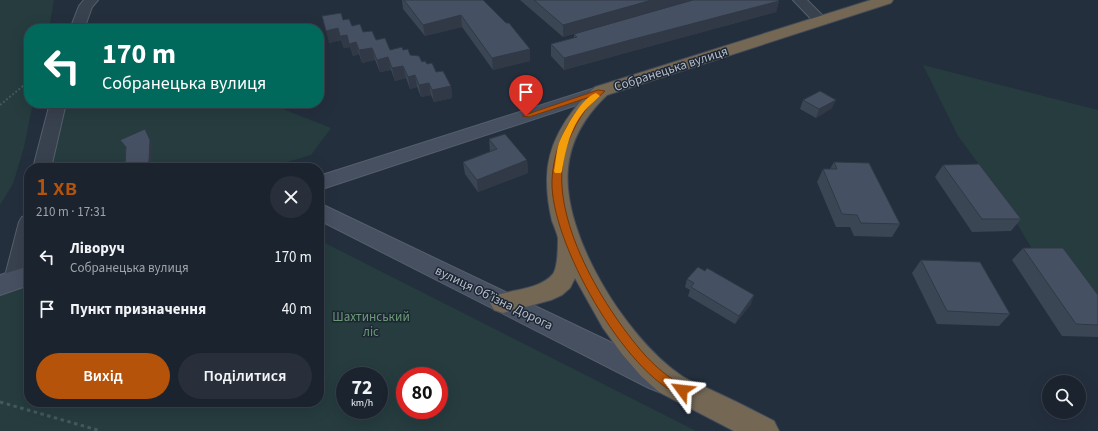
<!DOCTYPE html>
<html lang="uk">
<head>
<meta charset="utf-8">
<style>
  body { margin:0; font-family:"Source Sans 3",sans-serif; background:#282f3a; color:#f1f3f6; height:100vh; display:flex; flex-direction:column; font-size:15px; white-space:nowrap }
  * { box-sizing:border-box; margin:0 }
  p { font-size:13px; color:#a0a4aa }
  .icon { flex:none; width:22px; height:22px; fill:none; stroke:currentColor; stroke-width:2; stroke-linecap:round; stroke-linejoin:round }
  .map { position:relative; flex:1; overflow:hidden }
  .side { position:absolute; left:24px; top:163px; width:300px; height:244px; display:flex; flex-direction:column; background:#1b232e; border-radius:16px; box-shadow:0 4px 16px #0002,0 0 0 1px #39404a }
  .side>* { flex:none }
  .guide { position:absolute; left:24px; top:24px; width:300px; height:84px; border-radius:16px; box-shadow:0 4px 16px #0002,0 0 0 1px #39404a; background:#00695c; color:#fff; overflow:hidden }
  .controls { position:absolute; left:1042px; top:375px; display:grid; gap:8px }
  .controls a { display:grid; place-items:center; width:44px; height:44px; border-radius:50%; background:#1b232e; box-shadow:0 4px 16px #0002,0 0 0 1px #39404a; font-size:20px }
  .speed { position:absolute; left:336px; top:367px; display:flex; gap:8px; font-size:20px; font-weight:700; text-align:center }
  .speed>* { display:grid; place-content:center; width:52px; height:52px; border-radius:50%; background:#1b232e; box-shadow:0 4px 16px #0002,0 0 0 1px #39404a; line-height:1 }
  .speed small { font-size:10px; font-weight:400 }
  .speed .limit { border:6px solid #d22; background:#fff; color:#111 }
  .pin { position:absolute; display:grid; place-items:center; width:34px; height:34px; color:#fff; margin:-41px -17px; border-radius:50% 50% 50% 0; rotate:-45deg; box-shadow:0 0 4px #0007 }
  .pin .icon { rotate:45deg }
  .me { position:absolute; width:44px; margin:-22px; rotate:300deg; stroke-linejoin:round; filter:drop-shadow(0 0 3px #0008) }
  .turn { display:flex; align-items:center; gap:14px; height:84px; padding:0 12px; font-size:18px }
  .turn .icon { width:52px; height:52px; stroke-width:2.5 }
  .turn b { display:block; font-size:28px; line-height:34px }
  .round { display:grid; place-items:center; flex:none; width:42px; height:42px; border-radius:21px; background:#282f3a }
  .head { display:flex; align-items:center; justify-content:space-between; height:68px; padding:0 12px }
  h1 { font-size:24px; font-weight:600; line-height:30px; color:#b45309 }
  .button { display:flex; gap:8px; margin-top:auto; padding:8px 12px }
  .button a { flex:1; height:46px; border-radius:24px; background:#b45309; color:#fff; font-size:16px; font-weight:600; line-height:46px; text-align:center }
  .button a+a { background:#282f3a; color:#f1f3f6 }
  ul { padding:0; list-style:none }
  li { display:flex; align-items:center; gap:12px; height:52px; padding:0 12px }
  li div { flex:1 }
  li b { display:block; font-size:15px }
  li em { font-style:normal }
  .map>svg:first-child { display:block }
  .green { fill:#263c3f; fill-rule:evenodd }
  .lines { fill:none; stroke-linecap:round; stroke-linejoin:round }
  .street-casing { stroke:#565f6c; stroke-width:2 }
  .secondary-casing { stroke:#565f6c; stroke-width:2 }
  .highway-casing { stroke:#434c59; stroke-width:2 }
  .path-far1 { stroke:#44595c; stroke-width:2; stroke-dasharray:2 2; stroke-linecap:butt }
  .path { stroke:#44595c; stroke-width:3; stroke-dasharray:3.5 3.5; stroke-linecap:butt }
  .street { fill:#38414e; fill-rule:evenodd }
  .secondary { fill:#465061; fill-rule:evenodd }
  .highway { fill:#746855; fill-rule:evenodd }
  .wall { fill:#3b4654 }
  .shaded-wall { fill:#303945 }
  .building { fill:#455162; stroke:#303945 }
  .route { fill:#b45309; stroke:#753606 }
  .slow { fill:#f59e0b }
  .labels { text-anchor:middle; dominant-baseline:central; stroke-width:3; stroke-linejoin:round; paint-order:stroke }
  .street-label { font-size:13px; fill:#b4bcc9; stroke:#1d2633 }
  .park-label { font-size:13px; fill:#6b9a76; stroke:#1d2633 }
</style>
</head>
<body>
<div class="map">
<svg width="1098" height="431" viewBox="0 0 1098 431">
  <rect width="100%" height="100%" fill="#242f3e"/>
  <path class="green" d="M 0,0 L 54,0 L 49,29 L 29,29 L 29,103 L 33,103 L 24,147 L 13,184 L 0,205 Z
    M 923,65 L 1098,110 L 1098,296 L 1034,252 L 992,182 L 958,136 Z
    M 64,103 L 268,103 L 331,128 L 311,155 L 267,168 L 49,168 Z
    M 319,240 L 696,431 L 0,431 L 0,294 L 29,284 L 29,402 L 319,402 ZM 345,376 L 379,376 L 379,410 L 345,410 ZM 405,376 L 439,376 L 439,410 L 405,410 Z"/>
  <g class="lines">
    <defs>
      <path id="street" d="M 84,0 L 98,0 L 92,7 L 84,29 L 70,29 L 79,6 Z
        M 793,0 L 807,0 L 828,21 L 826,24 L 816,24 Z
        M 50,103 L 66,103 L 51,168 L 33,168 Z
        M 29,215 L 29,267 L 23,286 L 15,289 L 7,286 L 4,280 L 19,222 L 22,217 Z"/>
      <path id="secondary" d="M 601,86 L 607,87 L 610,91 L 607,95 L 319,190 L 319,176 Z
        M 319,203 L 669,370 L 673,379 L 669,388 L 659,392 L 649,388 L 319,220 Z
        M 29,266 L 29,285 L 0,295 L 0,275 Z"/>
      <path id="highway" d="M 871,0 L 893,0 L 891,3 L 607,95 C 586,115 571,138 568,168 C 561,234 626,337 679,374 C 688,381 699,384 709,389 C 731,399 753,410 774,421 L 779,431 L 734,431 L 659,392 L 641,376 L 622,354 L 603,328 L 575,278 L 570,288 L 562,295 L 551,300 L 503,313 L 494,310 L 490,303 L 494,296 C 513,289 539,290 553,274 C 558,267 558,246 558,238 C 557,233 554,226 552,221 C 549,208 547,195 547,182 C 546,144 568,112 595,87 Z"/>
    </defs>
    <use href="#street" class="street-casing"/>
    <use href="#secondary" class="secondary-casing"/>
    <use href="#highway" class="highway-casing"/>
    <path class="path-far1" d="M 0,105 L 29,81"/>
    <path class="path" d="M 0,402 L 101,431"/>
    <use href="#street" class="street"/>
    <use href="#secondary" class="secondary"/>
    <use href="#highway" class="highway"/>
  </g>
  <path class="wall" d="M 402,0 L 483,0 L 530,49 L 530,61 L 493,70 L 462,27 L 425,36 L 403,9 Z
    M 520,0 L 691,0 L 563,37 Z
    M 779,1 L 776,12 L 629,52 L 564,70 L 551,56 L 551,44 L 574,38 L 574,34 Z
    M 343,20 L 352,26 L 376,40 L 390,50 L 403,50 L 410,55 L 427,64 L 436,72 L 451,86 L 452,98 L 434,102 L 431,95 L 421,97 L 417,87 L 410,89 L 406,78 L 395,81 L 391,70 L 380,72 L 375,60 L 362,63 L 359,54 L 353,56 L 350,47 L 344,48 L 341,40 L 329,43 Z
    M 803,100 L 832,108 L 816,118 L 800,109 Z
    M 489,139 L 527,160 L 528,173 L 478,192 L 465,174 L 463,162 L 490,152 Z
    M 834,162 L 900,224 L 892,237 L 854,236 L 850,227 L 836,227 L 817,182 L 823,169 L 830,169 Z
    M 943,165 L 1021,219 L 1011,231 L 972,232 L 935,177 Z
    M 1023,248 L 1098,295 L 1098,337 L 1062,336 L 1012,260 Z
    M 921,260 L 1010,314 L 999,326 L 937,324 L 912,273 Z
    M 687,279 L 751,304 L 735,324 L 688,296 L 690,290 L 685,287 Z"/>
  <path class="shaded-wall" d="M 652,0 L 691,0 L 563,37 L 563,25 Z
    M 779,1 L 776,12 L 629,52 L 564,70 L 564,58 L 630,40 Z
    M 461,15 L 462,27 L 425,36 L 423,25 Z
    M 338,28 L 341,40 L 329,43 L 326,31 Z
    M 347,35 L 350,47 L 344,48 L 340,36 Z
    M 356,42 L 359,54 L 353,56 L 349,44 Z
    M 372,48 L 375,60 L 362,63 L 359,50 Z
    M 530,49 L 530,61 L 493,70 L 492,58 Z
    M 388,57 L 391,70 L 380,72 L 377,60 Z
    M 403,66 L 406,78 L 395,81 L 392,68 Z
    M 415,75 L 417,87 L 410,89 L 408,77 Z
    M 429,83 L 431,95 L 421,97 L 419,85 Z
    M 451,86 L 452,98 L 434,102 L 432,90 Z
    M 836,100 L 832,108 L 816,118 L 819,109 Z
    M 145,129 L 152,144 L 151,165 L 149,168 L 143,168 Z
    M 527,160 L 528,173 L 478,192 L 477,180 Z
    M 754,295 L 751,304 L 735,324 L 739,316 Z"/>
  <path class="building" d="M 404,0 L 483,0 L 506,23 L 509,23 L 530,49 L 492,58 L 461,15 L 423,25 Z
    M 534,0 L 652,0 L 563,25 Z
    M 693,0 L 778,0 L 779,1 L 630,40 L 564,58 L 551,44 L 577,37 L 574,34 Z
    M 341,13 L 343,20 L 349,19 L 352,26 L 360,24 L 363,32 L 372,31 L 376,40 L 385,38 L 390,50 L 402,47 L 403,50 L 408,49 L 410,55 L 419,56 L 422,62 L 425,61 L 427,64 L 432,63 L 436,72 L 443,71 L 451,86 L 432,90 L 429,83 L 419,85 L 415,75 L 408,77 L 403,66 L 392,68 L 388,57 L 377,60 L 372,48 L 359,50 L 356,42 L 349,44 L 347,35 L 340,36 L 338,28 L 326,31 L 322,16 Z
    M 174,27 L 174,29 L 162,29 Z
    M 820,91 L 836,100 L 819,109 L 803,100 Z
    M 145,129 L 150,140 L 149,161 L 143,168 L 111,168 L 125,164 L 126,147 L 120,140 Z
    M 505,134 L 527,160 L 477,180 L 463,162 L 497,149 L 489,139 Z
    M 834,162 L 869,163 L 900,224 L 861,223 L 857,215 L 842,214 L 823,169 L 837,169 Z
    M 70,164 L 69,168 L 54,168 Z
    M 979,164 L 1021,219 L 982,219 L 943,165 Z
    M 1023,248 L 1063,248 L 1098,295 L 1098,325 L 1076,324 Z
    M 921,260 L 980,262 L 1010,314 L 947,311 Z
    M 698,267 L 705,271 L 707,268 L 754,295 L 739,316 L 691,287 L 694,283 L 687,279 Z"/>
  <path class="route" d="M 598,90 L 605,91 C 599,97 592,102 587,108 C 579,118 573,130 568,142 C 542,208 602,306 644,354 C 652,363 664,374 674,380 C 679,384 686,384 688,390 L 687,394 L 682,396 C 625,374 550,241 552,181 C 553,150 567,118 590,97 L 529,117 L 522,116 Z"/>
  <path class="slow" d="M 596,93 L 600,96 C 596,100 592,103 588,107 C 571,124 566,148 562,171 L 561,173 L 555,173 L 554,171 C 556,162 556,152 559,143 C 565,129 581,98 596,93 Z"/>
  <g class="labels">
    <g class="street-label">
      <text transform="translate(671 69) rotate(-18)">Собранецька вулиця</text>
      <text transform="translate(494 298) rotate(26)">вулиця Обʼїзна Дорога</text>
    </g>
    <g class="park-label">
      <text x="371" y="317">Шахтинський<tspan x="371" dy="15">ліс</tspan></text>
    </g>
  </g>
</svg>
<div class="controls">
<a><svg class="icon" aria-label="search" viewBox="0 0 24 24"><circle cx="10" cy="10" r="6"/><path d="M15 15l6 6"/></svg></a>
</div>
<div class="speed"><div>72<small>km/h</small></div><div class="limit">80</div></div>
<div class="pin" style="left:526px;top:116px;background:#d93025"><svg class="icon" aria-label="arrive" viewBox="0 0 24 24"><path d="M6 21V4h12l-3 4 3 4H6"/></svg></div>
<svg class="me" style="left:682px;top:390px" viewBox="-20 -20 40 40"><path d="M0-17L14 15 0 8-14 15z" fill="#b45309" stroke="#fff" stroke-width="4"/></svg>
<div class="guide">
<div class="turn"><svg class="icon" aria-label="left" viewBox="0 0 24 24"><path d="M17 20v-9H6M10 6l-5 5 5 5"/></svg><div><b>170 m</b>Собранецька вулиця</div></div>
</div>
<section class="side">
<div class="head"><div><h1>1 хв</h1><p>210 m · 17:31</p></div><a class="round"><svg class="icon" aria-label="close" viewBox="0 0 24 24"><path d="M6 6l12 12M18 6L6 18"/></svg></a></div>
<ul>
<li><svg class="icon" aria-label="left" viewBox="0 0 24 24"><path d="M17 20v-9H6M10 6l-5 5 5 5"/></svg><div><b>Ліворуч</b><p>Собранецька вулиця</p></div><em>170 m</em></li>
<li><svg class="icon" aria-label="arrive" viewBox="0 0 24 24"><path d="M6 21V4h12l-3 4 3 4H6"/></svg><div><b>Пункт призначення</b></div><em>40 m</em></li>
</ul>
<div class="button"><a>Вихід</a><a>Поділитися</a></div>
</section>
</div>
</body>
</html>
